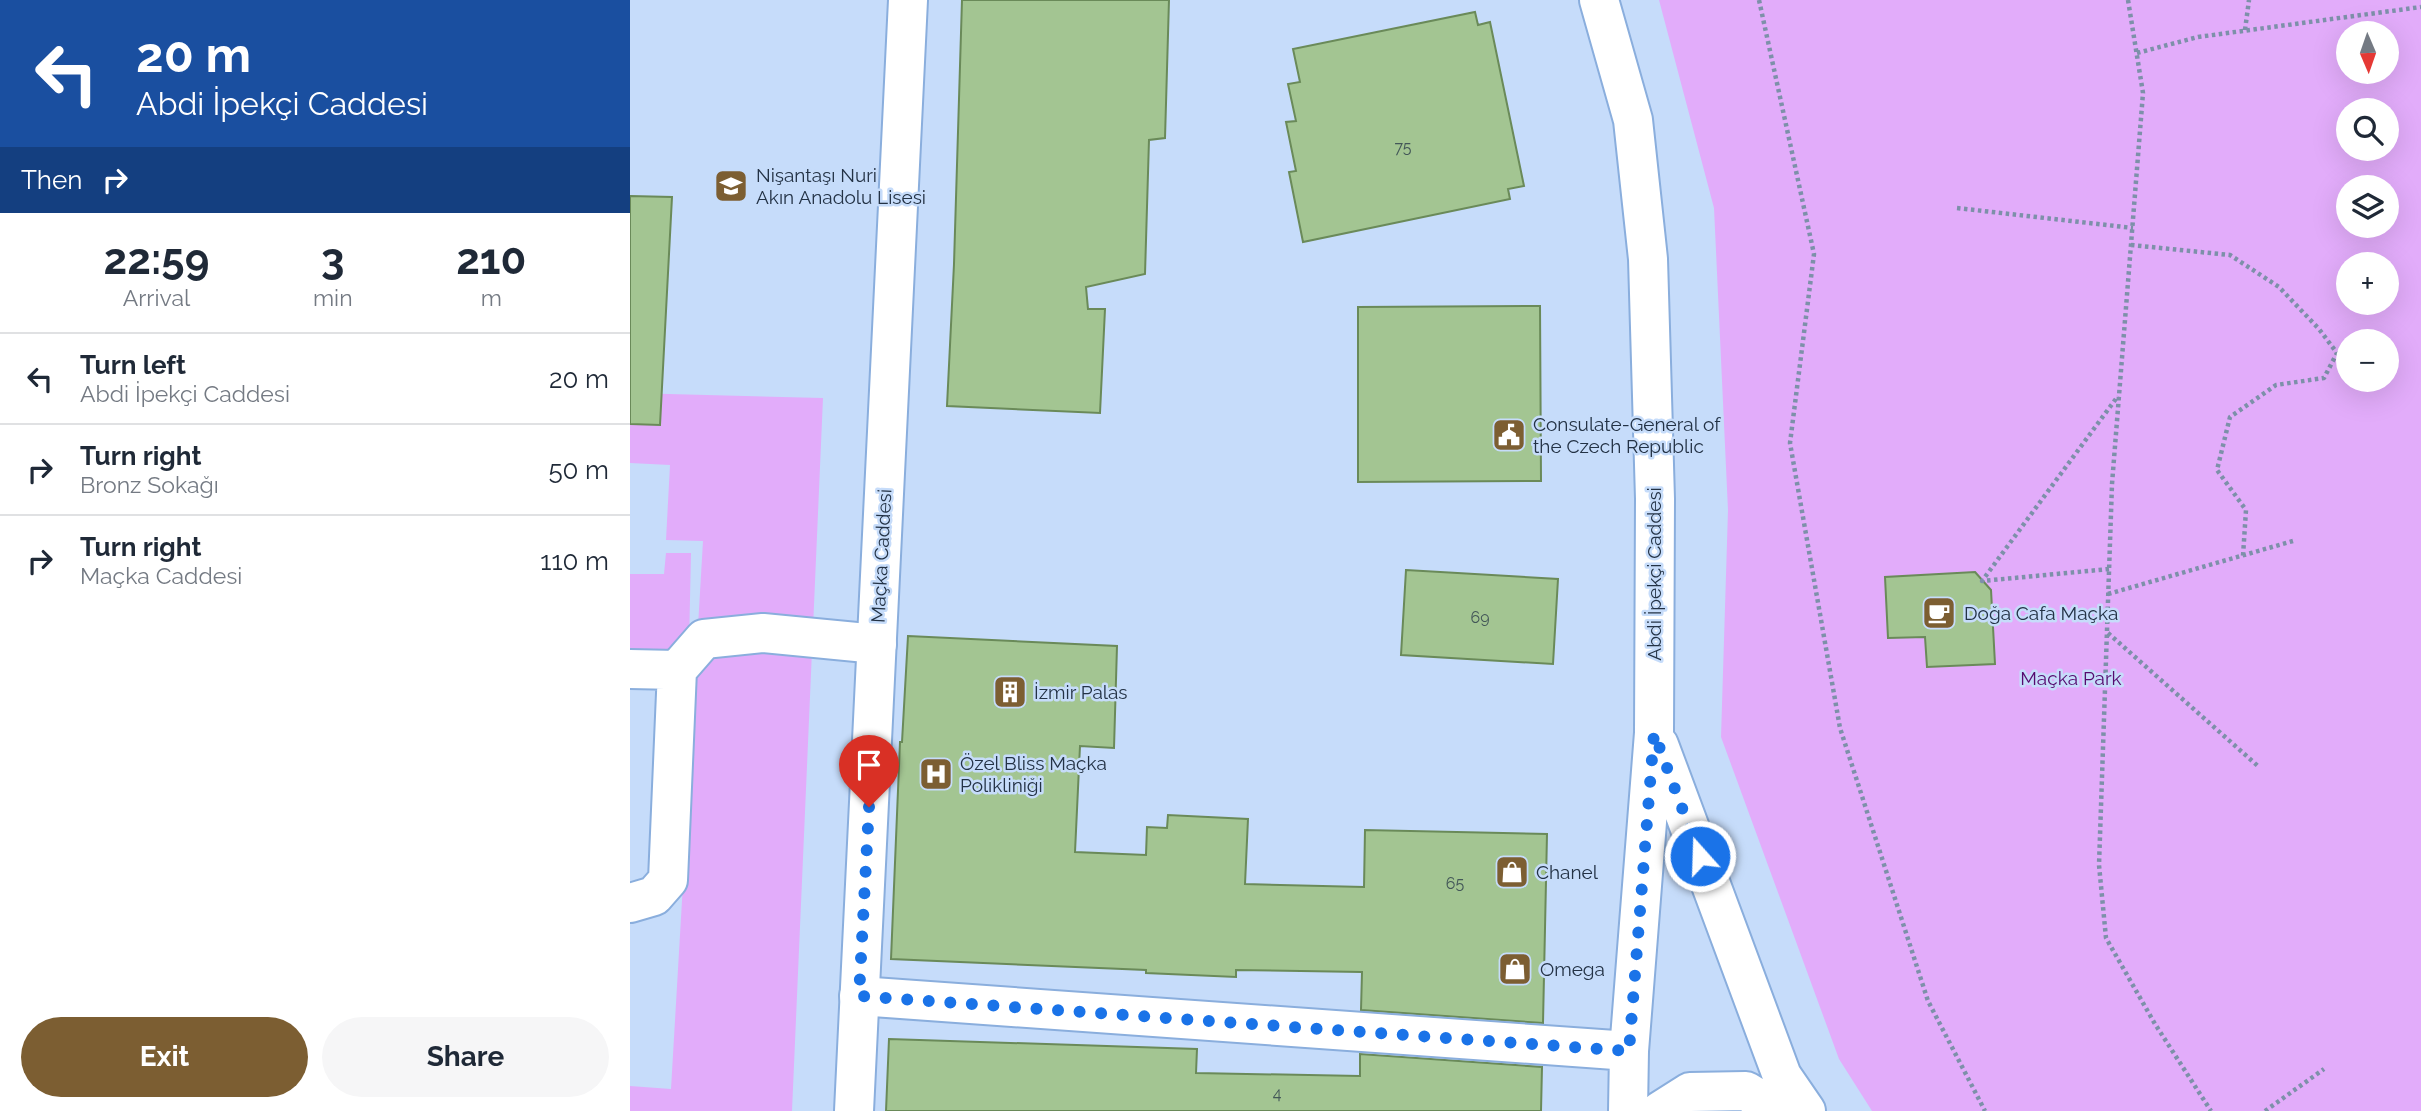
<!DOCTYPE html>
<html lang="en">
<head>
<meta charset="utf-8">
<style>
  body { margin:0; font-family:Raleway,sans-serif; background:#f6f6f7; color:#1f2937; height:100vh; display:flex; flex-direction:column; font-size:26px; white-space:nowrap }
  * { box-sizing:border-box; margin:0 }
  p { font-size:23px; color:#747a83 }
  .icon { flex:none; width:38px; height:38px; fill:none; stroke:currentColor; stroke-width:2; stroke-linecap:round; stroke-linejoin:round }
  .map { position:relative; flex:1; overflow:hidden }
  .drawer { display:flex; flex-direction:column; background:#fff; width:630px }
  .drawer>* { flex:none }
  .top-card { background:#1a4fa0; color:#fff; overflow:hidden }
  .needle { width:46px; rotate:178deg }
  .controls { position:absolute; left:1706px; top:21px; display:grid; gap:14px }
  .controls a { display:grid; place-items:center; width:63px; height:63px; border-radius:50%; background:#fff; box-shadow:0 7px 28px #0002; font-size:35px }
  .pin { position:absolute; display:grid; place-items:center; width:60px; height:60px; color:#fff; margin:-72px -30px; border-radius:50% 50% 50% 0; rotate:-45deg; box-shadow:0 0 7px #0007 }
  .pin .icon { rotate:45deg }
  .me { position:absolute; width:77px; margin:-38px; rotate:340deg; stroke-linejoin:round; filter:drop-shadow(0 0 5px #0008) }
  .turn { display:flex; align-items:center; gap:24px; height:147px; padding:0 21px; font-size:32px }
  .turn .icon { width:91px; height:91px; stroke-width:2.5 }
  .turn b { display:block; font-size:49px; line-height:60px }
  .then { display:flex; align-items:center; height:66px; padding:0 21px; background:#0003; gap:14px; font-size:26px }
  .eta { display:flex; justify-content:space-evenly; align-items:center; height:119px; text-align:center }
  .eta b { font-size:42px; font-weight:700; line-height:49px }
  .primary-button { display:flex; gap:14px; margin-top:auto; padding:14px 21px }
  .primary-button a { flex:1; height:80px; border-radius:42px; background:#7c5e32; color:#fff; font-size:28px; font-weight:700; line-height:80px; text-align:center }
  .primary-button a+a { background:#f6f6f7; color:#1f2937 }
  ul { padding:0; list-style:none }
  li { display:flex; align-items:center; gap:21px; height:91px; padding:0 21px; border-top:2px solid #e0e1e3 }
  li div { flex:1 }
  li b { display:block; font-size:26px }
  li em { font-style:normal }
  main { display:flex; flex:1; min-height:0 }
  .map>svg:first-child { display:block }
  .green { fill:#e2acfa; fill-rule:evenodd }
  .building { fill:#a3c592; stroke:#6a8a59; stroke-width:2 }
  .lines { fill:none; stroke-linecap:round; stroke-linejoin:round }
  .minor-casing { stroke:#8aaedd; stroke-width:42 }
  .major-casing { stroke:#8aaedd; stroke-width:42 }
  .path { stroke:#7d90a9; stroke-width:4.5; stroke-dasharray:3.5 3.5; stroke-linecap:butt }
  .minor { stroke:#fff; stroke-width:38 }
  .major { stroke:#fff; stroke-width:38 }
  .route { stroke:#1a73e8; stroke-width:12; stroke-dasharray:0 21.6 }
  .labels { text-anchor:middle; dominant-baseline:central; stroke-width:5; stroke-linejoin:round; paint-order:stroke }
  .number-label { font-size:16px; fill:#435758 }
  .poi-label { font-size:19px; fill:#233245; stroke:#c6dcfa; text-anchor:start }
  .street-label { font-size:19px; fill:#233245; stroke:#c6dcfa }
  .park-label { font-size:19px; fill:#560a6f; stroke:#c6dcfa }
</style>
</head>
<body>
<main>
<section class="drawer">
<div class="top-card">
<div class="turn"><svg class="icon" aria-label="left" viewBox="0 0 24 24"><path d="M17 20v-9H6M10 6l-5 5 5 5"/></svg><div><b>20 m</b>Abdi İpekçi Caddesi</div></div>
<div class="then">Then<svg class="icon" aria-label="right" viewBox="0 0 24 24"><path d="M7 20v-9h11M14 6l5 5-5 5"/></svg></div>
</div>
<div class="eta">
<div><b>22:59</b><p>Arrival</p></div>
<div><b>3</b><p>min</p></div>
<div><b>210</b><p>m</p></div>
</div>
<ul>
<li><svg class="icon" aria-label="left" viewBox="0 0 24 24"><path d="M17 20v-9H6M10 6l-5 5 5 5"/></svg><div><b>Turn left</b><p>Abdi İpekçi Caddesi</p></div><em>20 m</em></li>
<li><svg class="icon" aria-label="right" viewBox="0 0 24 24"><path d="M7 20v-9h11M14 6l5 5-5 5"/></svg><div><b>Turn right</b><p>Bronz Sokağı</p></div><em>50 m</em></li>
<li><svg class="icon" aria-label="right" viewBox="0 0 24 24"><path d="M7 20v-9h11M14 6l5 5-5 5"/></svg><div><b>Turn right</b><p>Maçka Caddesi</p></div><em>110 m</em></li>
</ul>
<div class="primary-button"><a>Exit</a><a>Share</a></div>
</section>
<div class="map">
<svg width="1791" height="1111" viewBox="0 0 1791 1111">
  <rect width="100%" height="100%" fill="#c6dcfa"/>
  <path class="green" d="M 1029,0 L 1791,0 L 1791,1111 L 1242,1111 L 1209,1059 L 1091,737 L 1098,510 L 1084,208 ZM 1718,33 L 1757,33 L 1757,72 L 1718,72 ZM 1718,110 L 1757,110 L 1757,149 L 1718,149 ZM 1718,187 L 1757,187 L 1757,226 L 1718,226 ZM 1718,264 L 1757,264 L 1757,303 L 1718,303 ZM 1718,341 L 1757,341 L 1757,380 L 1718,380 Z
    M 0,393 L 193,398 L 162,1111 L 0,1111 L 0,1086 L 41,1089 L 73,541 L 36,540 L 40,465 L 0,463 Z
    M 36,553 L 61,553 L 59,645 L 0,662 L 0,574 L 34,574 Z"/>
  <path class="building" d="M 332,0 L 539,0 L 535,138 L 519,140 L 515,274 L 456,287 L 458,309 L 475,309 L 470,413 L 317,406 L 324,264 Z
    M 845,12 L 848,25 L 860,22 L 894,186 L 878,189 L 880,199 L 673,242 L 659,172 L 666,171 L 656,122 L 666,121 L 658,84 L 670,82 L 663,49 Z
    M 0,196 L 42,197 L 30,425 L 0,424 Z
    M 910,306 L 911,481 L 728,482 L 728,307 Z
    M 776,570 L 928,579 L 923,664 L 771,655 Z
    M 1345,572 L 1361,590 L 1365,664 L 1297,667 L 1295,637 L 1258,638 L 1255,577 Z
    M 278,636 L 487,646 L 484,748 L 450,746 L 445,852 L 516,855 L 517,827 L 537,828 L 538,815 L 618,819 L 615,884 L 734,887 L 735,830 L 917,834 L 913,1023 L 731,1010 L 732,972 L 606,970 L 606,977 L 516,973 L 516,970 L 261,959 L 270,742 L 272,742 Z
    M 259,1039 L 567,1049 L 566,1073 L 730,1076 L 730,1054 L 912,1067 L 911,1111 L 256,1111 Z"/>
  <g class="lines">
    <defs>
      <path id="minor" d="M 969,0 L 1003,120 L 1018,259 L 1025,499 L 1024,733 L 999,1051 L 998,1111
        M 0,669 L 47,670
        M 1029,745 L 1152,1076 L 1176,1111
        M 0,903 L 24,896 L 38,880 L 47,670 L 74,639 L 133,633 L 247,644
        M 229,996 L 999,1051
        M 1030,1111 L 1060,1092 L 1116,1091 L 1149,1111"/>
      <path id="major" d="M 224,1111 L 278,0"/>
    </defs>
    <use href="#minor" class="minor-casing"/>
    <use href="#major" class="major-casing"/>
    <path class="path" d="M 1129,0 L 1184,254 L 1160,443 L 1210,728 L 1298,1001 L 1355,1111
      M 1498,0 L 1513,93 L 1482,484 L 1469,865 L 1476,938 L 1525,1024 L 1581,1111
      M 1615,30 L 1619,0
      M 1507,53 L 1568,37 L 1791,7
      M 1327,208 L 1503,228
      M 1501,245 L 1600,255 L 1649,287 L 1689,329 L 1707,353 L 1694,378 L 1646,385 L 1600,417 L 1587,470 L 1616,510 L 1613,556
      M 1479,569 L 1352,581 L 1488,396
      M 1478,594 L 1663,541
      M 1478,633 L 1629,767
      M 1635,1111 L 1694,1069"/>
    <use href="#minor" class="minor"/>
    <use href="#major" class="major"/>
  </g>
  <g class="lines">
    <path class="route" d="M 239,807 L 229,996 L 999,1051 L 1024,733 L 1070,856"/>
  </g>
  <defs>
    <symbol id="school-square" viewBox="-11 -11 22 22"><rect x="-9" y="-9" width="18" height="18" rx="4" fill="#7c5e32" stroke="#c6dcfa"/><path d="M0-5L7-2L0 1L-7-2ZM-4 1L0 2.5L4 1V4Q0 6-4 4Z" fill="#fff"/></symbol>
    <symbol id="civic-square" viewBox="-11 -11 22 22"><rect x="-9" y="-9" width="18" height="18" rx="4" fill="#7c5e32" stroke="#c6dcfa"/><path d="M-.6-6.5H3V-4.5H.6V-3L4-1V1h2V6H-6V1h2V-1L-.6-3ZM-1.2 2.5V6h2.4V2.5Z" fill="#fff"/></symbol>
    <symbol id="cafe-square" viewBox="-11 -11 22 22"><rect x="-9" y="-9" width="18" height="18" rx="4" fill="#7c5e32" stroke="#c6dcfa"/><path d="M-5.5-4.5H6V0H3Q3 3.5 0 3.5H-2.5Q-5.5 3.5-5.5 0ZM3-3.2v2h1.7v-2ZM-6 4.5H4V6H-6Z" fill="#fff"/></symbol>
    <symbol id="building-square" viewBox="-11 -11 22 22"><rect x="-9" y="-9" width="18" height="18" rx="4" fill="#7c5e32" stroke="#c6dcfa"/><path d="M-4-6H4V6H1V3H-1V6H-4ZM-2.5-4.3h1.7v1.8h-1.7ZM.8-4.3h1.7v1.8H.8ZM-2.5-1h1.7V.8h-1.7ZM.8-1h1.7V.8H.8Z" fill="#fff"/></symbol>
    <symbol id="hospital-square" viewBox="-11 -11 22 22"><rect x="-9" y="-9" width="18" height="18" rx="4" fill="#7c5e32" stroke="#c6dcfa"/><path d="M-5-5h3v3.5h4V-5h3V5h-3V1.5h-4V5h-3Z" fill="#fff"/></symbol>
    <symbol id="shop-square" viewBox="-11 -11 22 22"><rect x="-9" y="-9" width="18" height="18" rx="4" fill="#7c5e32" stroke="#c6dcfa"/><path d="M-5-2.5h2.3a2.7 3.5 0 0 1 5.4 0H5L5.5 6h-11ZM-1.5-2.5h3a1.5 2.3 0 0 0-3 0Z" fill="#fff"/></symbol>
  </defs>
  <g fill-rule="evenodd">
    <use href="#school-square" x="82" y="167" width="38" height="38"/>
    <use href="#civic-square" x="860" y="416" width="38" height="38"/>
    <use href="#cafe-square" x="1290" y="594" width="38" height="38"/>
    <use href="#building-square" x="361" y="673" width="38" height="38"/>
    <use href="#hospital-square" x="287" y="755" width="38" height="38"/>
    <use href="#shop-square" x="863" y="853" width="38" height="38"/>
    <use href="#shop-square" x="866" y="950" width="38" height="38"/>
  </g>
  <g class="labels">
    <g class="number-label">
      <text x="773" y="147">75</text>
      <text x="850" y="617">69</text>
      <text x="825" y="883">65</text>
      <text x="647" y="1093">4</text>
    </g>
    <g class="poi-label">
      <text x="126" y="175">Nişantaşı Nuri<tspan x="126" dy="22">Akın Anadolu Lisesi</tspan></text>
      <text x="903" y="424">Consulate-General of<tspan x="903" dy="22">the Czech Republic</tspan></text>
      <text x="1334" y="613">Doğa Cafa Maçka</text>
      <text x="404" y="692">İzmir Palas</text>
      <text x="330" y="763">Özel Bliss Maçka<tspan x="330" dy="22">Polikliniği</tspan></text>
      <text x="906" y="872">Chanel</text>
      <text x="910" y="969">Omega</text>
    </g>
    <g class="street-label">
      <text transform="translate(251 556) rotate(-87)">Maçka Caddesi</text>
      <text transform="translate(1024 574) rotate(-90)">Abdi İpekçi Caddesi</text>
    </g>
    <g class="park-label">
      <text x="1441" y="678">Maçka Park</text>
    </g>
  </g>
</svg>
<div class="controls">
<a><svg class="needle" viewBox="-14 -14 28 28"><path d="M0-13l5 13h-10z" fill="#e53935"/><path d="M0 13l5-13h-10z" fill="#747a83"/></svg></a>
<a><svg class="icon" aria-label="search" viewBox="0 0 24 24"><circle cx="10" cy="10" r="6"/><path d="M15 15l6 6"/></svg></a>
<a><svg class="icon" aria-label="layers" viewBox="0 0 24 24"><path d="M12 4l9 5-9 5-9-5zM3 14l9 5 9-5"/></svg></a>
<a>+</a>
<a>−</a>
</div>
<div class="pin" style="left:239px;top:807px;background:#d93025"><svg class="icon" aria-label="arrive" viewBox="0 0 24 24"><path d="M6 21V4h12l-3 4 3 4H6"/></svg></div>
<svg class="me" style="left:1070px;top:856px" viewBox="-20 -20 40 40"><circle r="17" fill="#1a73e8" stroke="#fff" stroke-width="3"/><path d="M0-11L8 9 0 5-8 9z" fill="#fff"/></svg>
</div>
</main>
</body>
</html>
